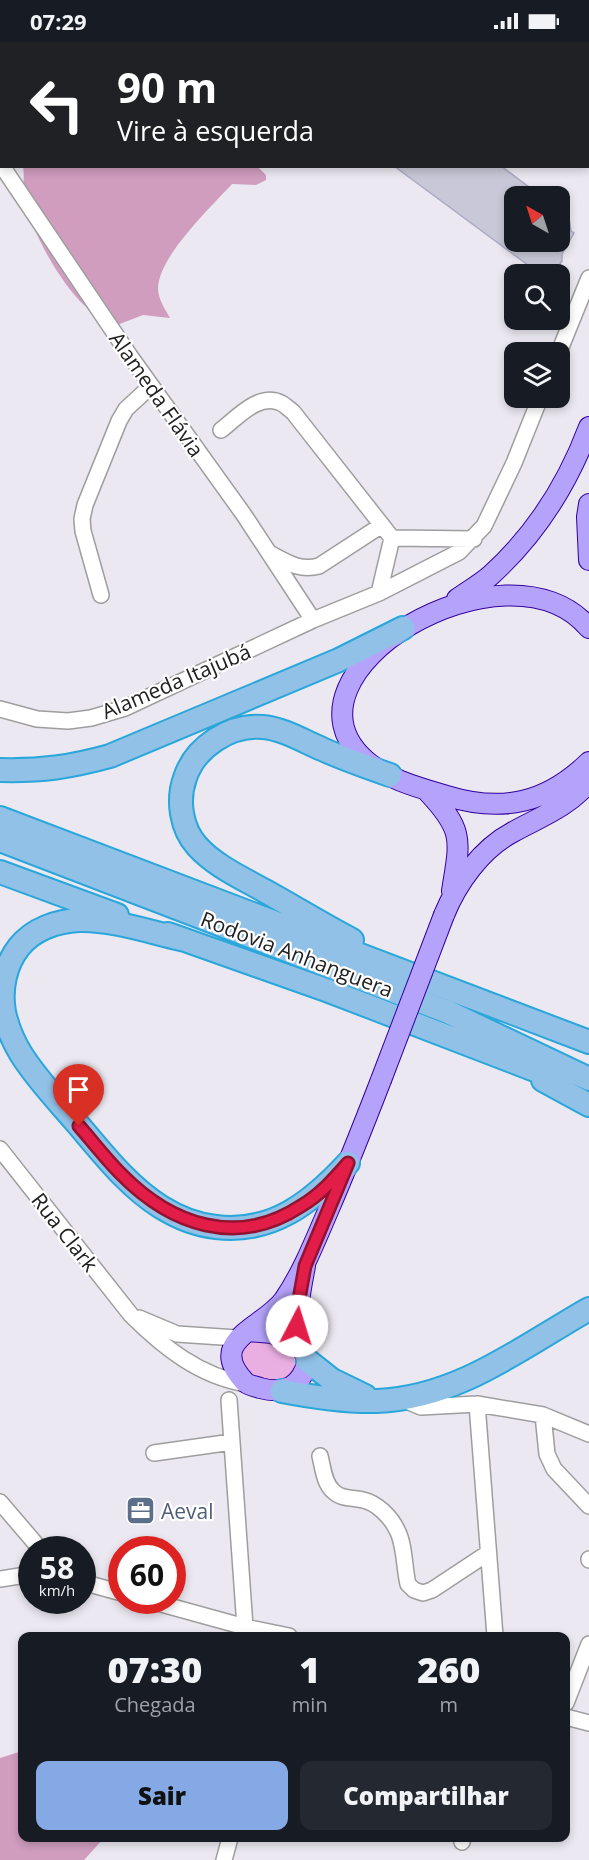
<!DOCTYPE html>
<html lang="pt">
<head>
<meta charset="utf-8">
<style>
  body { margin:0; font-family:"Open Sans",sans-serif; background:#242831; color:#f1f3f6; height:100vh; display:flex; flex-direction:column; font-size:22px; white-space:nowrap }
  * { box-sizing:border-box; margin:0 }
  p { font-size:20px; color:#9ea1a6 }
  .icon { flex:none; width:33px; height:33px; fill:none; stroke:currentColor; stroke-width:2; stroke-linecap:round; stroke-linejoin:round }
  .map { position:relative; flex:1; overflow:hidden }
  .panel { position:absolute; left:18px; top:1590px; width:552px; height:210px; display:flex; flex-direction:column; background:#171b24; border-radius:12px; box-shadow:0 3px 9px #0003 }
  .panel>* { flex:none }
  .banner { position:absolute; left:0px; top:0px; width:590px; height:126px; box-shadow:0 3px 9px #0003; background:#202124; color:#fff; overflow:hidden }
  .needle { width:39px; rotate:321deg }
  .buttons { position:absolute; left:504px; top:144px; display:grid; gap:12px }
  .buttons a { display:grid; place-items:center; width:66px; height:66px; border-radius:12px; background:#171b24; box-shadow:0 3px 9px #0003; font-size:30px }
  .speed { position:absolute; left:18px; top:1494px; display:flex; gap:12px; font-size:30px; font-weight:700; text-align:center }
  .speed>* { display:grid; place-content:center; width:78px; height:78px; border-radius:50%; background:#171b24; box-shadow:0 3px 9px #0003; line-height:1 }
  .speed small { font-size:15px; font-weight:400 }
  .speed .limit { border:9px solid #d22; background:#fff; color:#111 }
  .pin { position:absolute; display:grid; place-items:center; width:51px; height:51px; color:#fff; margin:-62px -26px; border-radius:50% 50% 50% 0; rotate:-45deg; box-shadow:0 0 6px #0007 }
  .pin .icon { rotate:45deg }
  .me { position:absolute; width:66px; margin:-33px; rotate:5deg; stroke-linejoin:round; filter:drop-shadow(0 0 4px #0008) }
  .turn { display:flex; align-items:center; gap:21px; height:126px; padding:0 18px; font-size:27px }
  .turn .icon { width:78px; height:78px; stroke-width:2.5 }
  .turn b { display:block; font-size:42px; line-height:51px }
  .eta { display:flex; justify-content:space-evenly; align-items:center; height:102px; text-align:center }
  .eta b { font-size:36px; font-weight:800; line-height:42px }
  .button { display:flex; gap:12px; margin-top:auto; padding:12px 18px }
  .button a { flex:1; height:69px; border-radius:12px; background:#85a9e5; color:#111; font-size:24px; font-weight:800; line-height:69px; text-align:center }
  .button a+a { background:#242831; color:#f1f3f6 }
  .status { display:flex; justify-content:space-between; align-items:center; height:42px; padding:0 30px; background:#171b24; direction:ltr }
  .status svg { height:16px; fill:currentColor }
  .map>svg:first-child { display:block }
  .grass { fill:#eaafe2 }
  .forest { fill:#d09dbf }
  .building { fill:#c9c8d8; stroke:#acaac3; stroke-width:1.5 }
  .lines { fill:none; stroke-linecap:round; stroke-linejoin:round }
  .minor-casing { stroke:#9e9e9e; stroke-width:18 }
  .major-casing { stroke:#30029d; stroke-width:22 }
  .highway-casing { stroke:#2aa7da; stroke-width:26 }
  .minor { stroke:#fff; stroke-width:15 }
  .major { stroke:#b5a3fb; stroke-width:20 }
  .highway { stroke:#91c1e7; stroke-width:22 }
  .major-bridge-casing { stroke:#30029d; stroke-width:22; stroke-linecap:butt }
  .major-bridge { stroke:#b5a3fb; stroke-width:20 }
  .route-casing { stroke:#92132f; stroke-width:15 }
  .route { stroke:#e11d48; stroke-width:10 }
  .labels { text-anchor:middle; dominant-baseline:central; stroke-width:4.5; stroke-linejoin:round; paint-order:stroke }
  .street-label { font-size:21px; fill:#212121; stroke:#fff }
  .service-label { font-size:21px; fill:#4e5e75; stroke:#fff; text-anchor:start }
</style>
</head>
<body>
<div class="status"><b>07:29</b><svg viewBox="0 0 49 12"><path d="M0 12V9h3v3zM5 12V6h3v6zM10 12V3h3v9zM15 12V0h3v12zM26 1h20v11H26zM47 4h2v5h-2z"/></svg></div>
<div class="map">
<svg width="589" height="1818" viewBox="0 0 589 1818">
  <rect width="100%" height="100%" fill="#ebe8f1"/>
  <path class="grass" d="M 254,1297 L 269,1297 L 292,1311 C 305,1340 279,1338 259,1341 L 241,1326 L 240,1309 L 248,1300 Z"/>
  <path class="forest" d="M 16,0 L 126,0 L 14,1 Z
    M 23,125 L 258,125 L 266,133 L 266,138 L 256,143 L 232,142 C 211,165 159,214 158,246 C 158,257 165,267 170,276 L 143,273 L 117,283 C 107,277 94,272 85,264 C 60,241 32,190 24,157 C 22,146 25,135 23,125 Z
    M 22,1709 L 22,1796 L 104,1796 L 84,1818 L 0,1818 L 0,1716 Z"/>
  <path class="building" d="M 394,124 L 501,124 L 541,154 L 514,154 L 514,200 L 560,200 L 560,168 L 569,176 L 571,189 L 574,191 L 562,212 L 562,219 L 553,232 L 540,232 Z"/>
  <g class="lines">
    <defs>
      <path id="minor" d="M 2,124 L 130,314 L 244,473 L 313,578
        M 559,310 L 589,236
        M 221,388 C 237,376 259,350 281,361 C 285,363 289,367 293,370 L 392,496 L 474,497
        M 271,512 C 288,521 300,529 319,524 L 382,483
        M 379,551 L 392,496
        M 101,553 L 83,489 L 82,477 L 85,463 L 119,379 L 126,367 L 151,344
        M 0,667 L 37,677 L 68,679 L 91,676 L 125,666 L 313,578 L 379,551 L 459,510 L 484,484 L 514,421 L 540,356
        M 0,1107 L 131,1273 C 163,1305 199,1334 246,1342
        M 139,1276 L 177,1292 L 237,1296
        M 406,1356 L 409,1360 L 421,1365 L 477,1362 L 543,1373 L 589,1392
        M 229,1358 L 245,1585 L 242,1594
        M 477,1362 L 495,1594
        M 543,1373 L 547,1412 L 554,1427 L 589,1464
        M 154,1411 L 232,1400
        M 320,1414 C 323,1426 324,1441 333,1449 C 342,1458 352,1455 363,1458 C 377,1461 391,1475 397,1488 C 405,1503 404,1526 408,1542 L 414,1548 L 423,1551 L 432,1548 L 488,1511
        M 0,1460 L 41,1508
        M 589,1518 L 589,1517
        M 0,1537 L 32,1532
        M 82,1540 L 122,1551
        M 147,1558 L 245,1585 L 289,1594
        M 566,1661 L 589,1602
        M 566,1675 L 589,1681
        M 462,1800 L 463,1796
        M 224,1818 L 230,1796"/>
      <path id="major" d="M 589,462 L 587,475 L 589,518
        M 457,557 C 468,549 481,542 491,533 C 535,493 568,441 589,385
        M 589,586 C 507,489 268,631 365,718 C 386,737 420,746 447,754 C 503,771 547,761 589,720
        M 427,749 C 465,789 460,798 452,849
        M 444,873 C 457,841 481,807 513,790 C 540,775 568,765 589,740
        M 305,1224 C 299,1257 291,1288 308,1319 C 301,1344 286,1353 260,1346 C 255,1344 248,1344 244,1339 C 206,1298 263,1286 284,1258 C 303,1230 315,1199 328,1169 C 347,1125 364,1082 381,1038
        M 248,1289 L 272,1291 L 300,1305"/>
      <path id="highway" d="M 0,728 C 42,729 70,725 110,714 L 339,618 L 403,586
        M 0,776 L 589,1000
        M 0,798 L 448,970 L 589,1037
        M 0,830 L 117,873
        M 168,892 L 329,949 L 561,1038
        M 181,897 C 150,890 111,877 79,878 C 57,879 33,887 19,905 C 5,923 0,947 4,970 C 7,984 13,999 21,1012 C 36,1036 56,1057 75,1079 C 101,1109 126,1143 161,1165 C 177,1175 196,1183 216,1185 C 272,1192 312,1160 348,1121
        M 352,898 C 323,883 294,865 265,849 C 242,836 215,824 197,804 C 181,786 177,758 185,736 C 195,705 230,682 263,685 C 284,687 303,699 322,707 C 344,717 367,725 390,733
        M 543,1038 L 589,1063
        M 308,1319 L 332,1338 L 365,1354
        M 282,1349 C 313,1355 345,1360 377,1359 C 458,1356 522,1305 589,1267"/>
    </defs>
    <use href="#minor" class="minor-casing"/>
    <use href="#major" class="major-casing"/>
    <use href="#highway" class="highway-casing"/>
    <use href="#minor" class="minor"/>
    <use href="#major" class="major"/>
    <use href="#highway" class="highway"/>
    <defs>
      <path id="major-bridge" d="M 381,1038 L 444,873"/>
    </defs>
    <use href="#major-bridge" class="major-bridge-casing"/>
    <use href="#major-bridge" class="major-bridge"/>
  </g>
  <g class="lines">
    <defs>
      <path id="route" d="M 79,1084 C 93,1100 106,1117 121,1132 C 171,1183 237,1206 301,1164 C 320,1153 334,1137 348,1121 L 305,1224 L 298,1263 L 297,1284"/>
    </defs>
    <use href="#route" class="route-casing"/>
    <use href="#route" class="route"/>
  </g>
  <defs>
    <symbol id="office-square" viewBox="-11 -11 22 22"><rect x="-9" y="-9" width="18" height="18" rx="4" fill="#5c6f8a" stroke="#fff"/><path d="M-6-3h4V-5.5h4V-3h4V5H-6ZM-1-4.5V-3h2v-1.5ZM-6 0V1H6V0Z" fill="#fff"/></symbol>
  </defs>
  <g fill-rule="evenodd">
    <use href="#office-square" x="124" y="1452" width="33" height="33"/>
  </g>
  <g class="labels">
    <g class="street-label">
      <text transform="translate(157 352) rotate(55)">Alameda Flávia</text>
      <text transform="translate(176 639) rotate(-23)">Alameda Itajubá</text>
      <text transform="translate(297 912) rotate(21)">Rodovia Anhanguera</text>
      <text transform="translate(65 1190) rotate(52)">Rua Clark</text>
    </g>
    <g class="service-label">
      <text x="161" y="1469">Aeval</text>
    </g>
  </g>
</svg>
<div class="buttons">
<a><svg class="needle" viewBox="-14 -14 28 28"><path d="M0-13l5 13h-10z" fill="#e53935"/><path d="M0 13l5-13h-10z" fill="#9ea1a6"/></svg></a>
<a><svg class="icon" aria-label="search" viewBox="0 0 24 24"><circle cx="10" cy="10" r="6"/><path d="M15 15l6 6"/></svg></a>
<a><svg class="icon" aria-label="layers" viewBox="0 0 24 24"><path d="M12 4l9 5-9 5-9-5zM3 14l9 5 9-5"/></svg></a>
</div>
<div class="speed"><div>58<small>km/h</small></div><div class="limit">60</div></div>
<div class="pin" style="left:79px;top:1084px;background:#d93025"><svg class="icon" aria-label="arrive" viewBox="0 0 24 24"><path d="M6 21V4h12l-3 4 3 4H6"/></svg></div>
<svg class="me" style="left:297px;top:1284px" viewBox="-20 -20 40 40"><circle r="19" fill="#fff"/><path d="M0-13L10 11 0 6-10 11z" fill="#e11d48"/></svg>
<div class="banner">
<div class="turn"><svg class="icon" aria-label="left" viewBox="0 0 24 24"><path d="M17 20v-9H6M10 6l-5 5 5 5"/></svg><div><b>90 m</b>Vire à esquerda</div></div>
</div>
<section class="panel">
<div class="eta">
<div><b>07:30</b><p>Chegada</p></div>
<div><b>1</b><p>min</p></div>
<div><b>260</b><p>m</p></div>
</div>
<div class="button"><a>Sair</a><a>Compartilhar</a></div>
</section>
</div>
</body>
</html>
